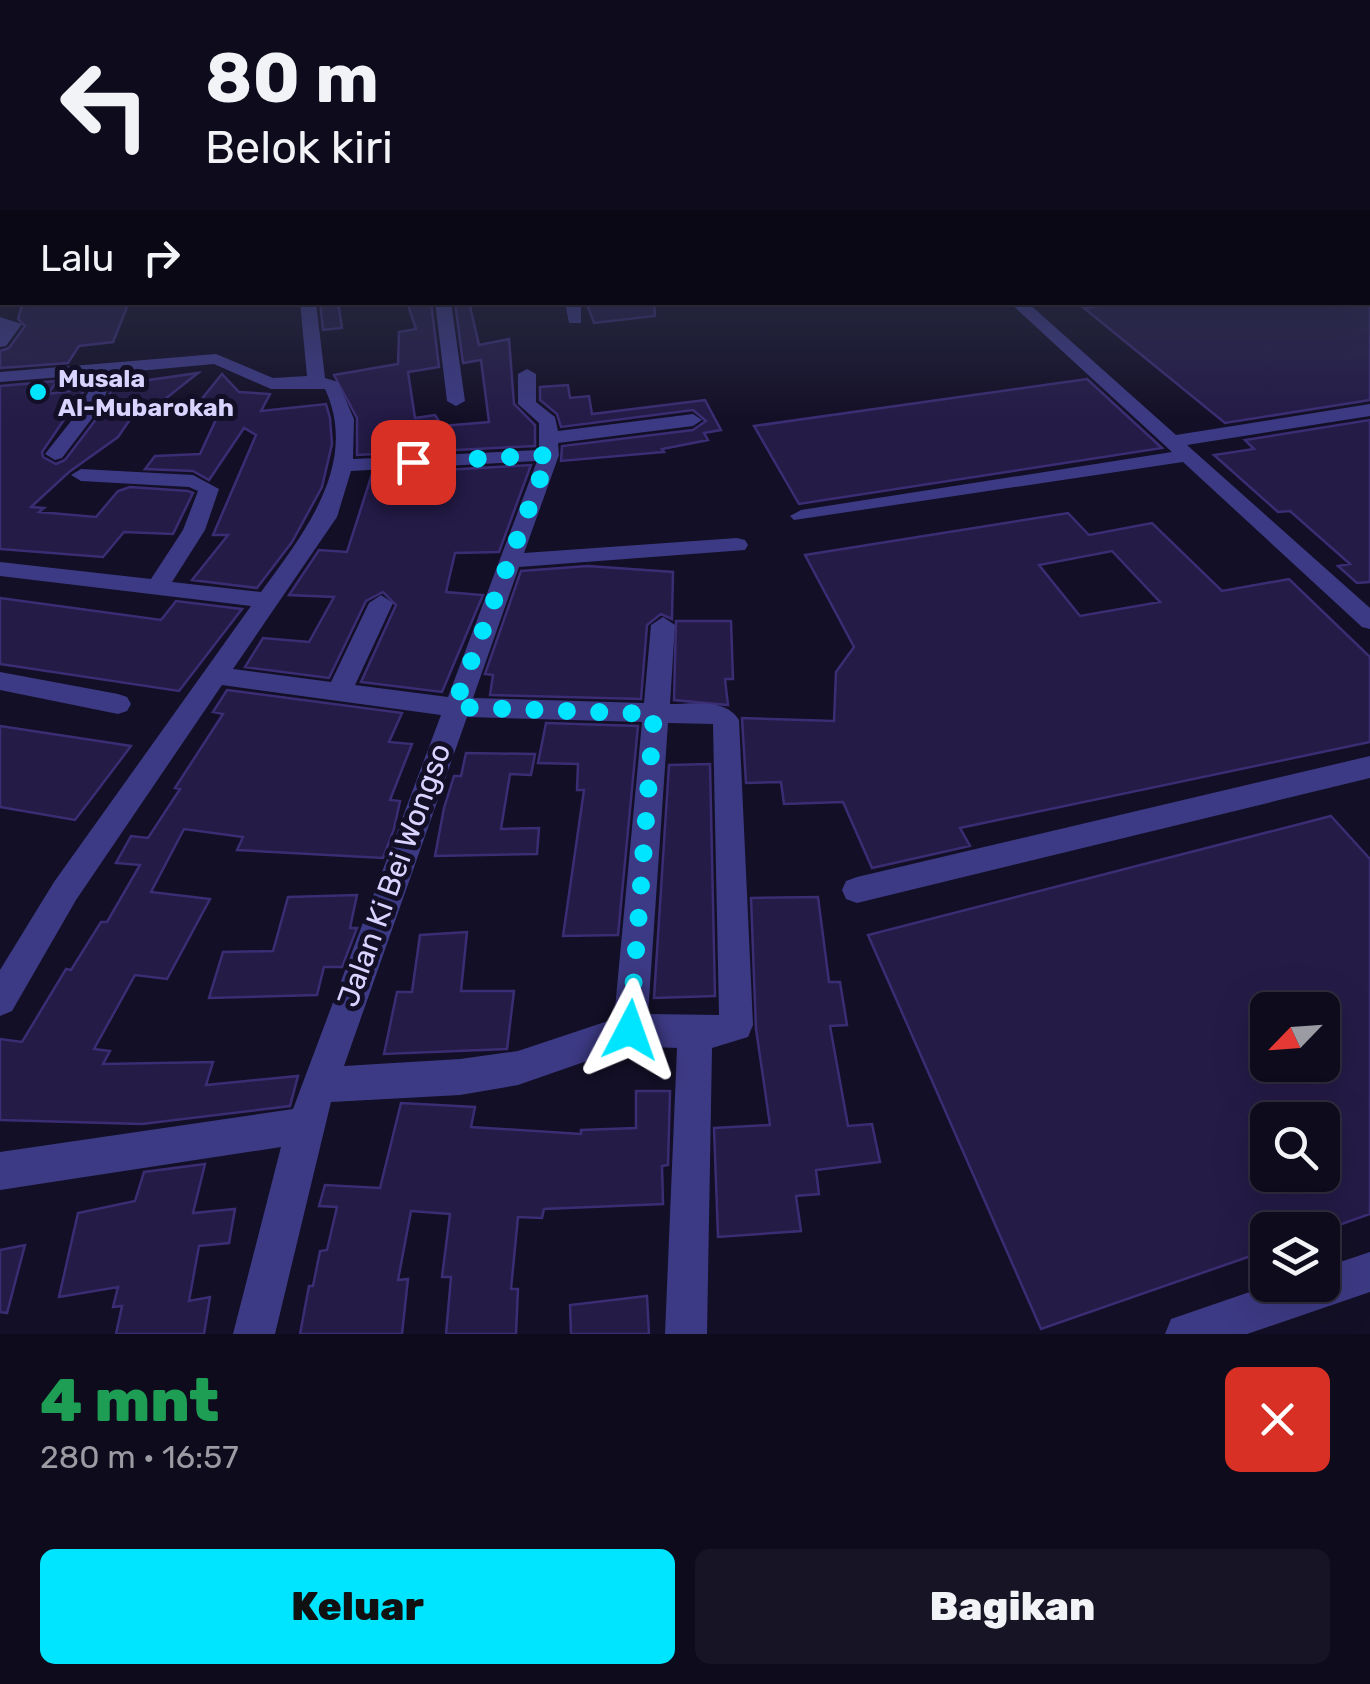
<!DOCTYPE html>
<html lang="id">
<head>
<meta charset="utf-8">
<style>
  body { margin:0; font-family:Rubik,sans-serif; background:#171425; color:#f1f3f6; height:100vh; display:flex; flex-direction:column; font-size:38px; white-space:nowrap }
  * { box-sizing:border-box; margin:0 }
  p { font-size:32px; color:#9b9ba3 }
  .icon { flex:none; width:55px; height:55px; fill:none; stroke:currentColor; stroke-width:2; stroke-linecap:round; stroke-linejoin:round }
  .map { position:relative; height:1334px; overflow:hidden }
  .panel { display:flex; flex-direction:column; background:#0e0b1c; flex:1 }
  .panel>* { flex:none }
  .banner { position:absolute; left:0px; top:0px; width:1370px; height:305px; box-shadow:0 10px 40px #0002,0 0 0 2px #2e2b3b; background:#0e0b1c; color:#f1f3f6; overflow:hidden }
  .needle { width:65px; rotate:245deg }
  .buttons { position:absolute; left:1250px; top:992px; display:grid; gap:20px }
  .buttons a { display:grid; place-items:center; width:90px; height:90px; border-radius:15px; background:#0e0b1c; box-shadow:0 10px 40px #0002,0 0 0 2px #2e2b3b; font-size:50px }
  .pin { position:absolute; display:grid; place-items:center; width:85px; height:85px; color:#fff; margin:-42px; border-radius:20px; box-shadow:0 5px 15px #0006 }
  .me { position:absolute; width:110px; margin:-55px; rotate:4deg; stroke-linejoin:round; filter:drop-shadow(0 0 8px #0008) }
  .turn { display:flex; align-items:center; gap:35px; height:210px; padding:0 40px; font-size:45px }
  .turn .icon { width:130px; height:130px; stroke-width:2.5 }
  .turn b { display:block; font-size:70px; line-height:85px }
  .then { display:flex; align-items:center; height:95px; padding:0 40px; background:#0003; gap:20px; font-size:38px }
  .round { display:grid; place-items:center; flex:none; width:105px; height:105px; border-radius:15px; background:#171425 }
  .summary { display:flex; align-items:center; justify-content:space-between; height:170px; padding:0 40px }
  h1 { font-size:60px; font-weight:800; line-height:75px; color:#1e9e55 }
  .action { display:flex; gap:20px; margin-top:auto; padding:20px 40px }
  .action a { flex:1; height:115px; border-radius:15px; background:#00e5ff; color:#111; font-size:40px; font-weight:800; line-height:115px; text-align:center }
  .action a+a { background:#171425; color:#f1f3f6 }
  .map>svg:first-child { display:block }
  .building { fill:#241b47; stroke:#3b2d73; stroke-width:2.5; fill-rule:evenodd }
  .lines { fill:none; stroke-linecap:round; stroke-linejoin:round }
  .minor { fill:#3d3a85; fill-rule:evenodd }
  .route { stroke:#00e5ff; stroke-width:18; stroke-dasharray:0 32.4 }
  .poi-dot { fill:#00e5ff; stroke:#130f26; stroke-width:4 }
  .labels { text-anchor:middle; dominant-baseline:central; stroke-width:10; stroke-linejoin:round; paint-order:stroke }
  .far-poi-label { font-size:25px; font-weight:bold; fill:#d9d4ff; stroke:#130f26; text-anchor:start }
  .street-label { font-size:30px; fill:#d9d4ff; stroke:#130f26 }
</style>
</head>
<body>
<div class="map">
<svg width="1370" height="1334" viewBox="0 0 1370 1334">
  <rect width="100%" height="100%" fill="#130f26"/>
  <path class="building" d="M 23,302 L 129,302 L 113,342 L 79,346 L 68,363 L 0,368 L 0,351 L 9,348 L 25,326 L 18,319 Z
    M 320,302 L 338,302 L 342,328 L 323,330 Z
    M 407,302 L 431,302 L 439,367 L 408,372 L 415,418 L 435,415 L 442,426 L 489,422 L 481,360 L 463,363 L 455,302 L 469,302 L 479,345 L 509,339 L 514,404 L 535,425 L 535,446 L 357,455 L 357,418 L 334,375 L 398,364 L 399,332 L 416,329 Z
    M 586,302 L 654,302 L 655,316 L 594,323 Z
    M 1126,302 L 1370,302 L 1370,400 L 1225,423 L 1084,308 Z
    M 198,373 L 141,418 L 131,418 L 118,437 L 69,472 L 31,507 L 44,508 L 39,512 L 96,517 L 118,491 L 130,487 L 188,491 L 193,493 L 173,534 L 124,532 L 103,557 L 0,549 L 0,386 L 57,381 L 48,394 L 85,389 L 42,452 L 43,457 L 56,464 L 65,460 L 100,414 L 114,385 Z
    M 222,374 L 239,392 L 270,394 L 261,411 L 326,404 L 330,418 L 332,444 L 322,487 L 292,542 L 257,588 L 192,580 L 228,535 L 213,535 L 256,435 L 244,428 L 209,480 L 193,471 L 145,469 L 155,456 L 200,454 L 218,415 L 188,416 Z
    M 1087,379 L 1162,448 L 799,504 L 754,426 Z
    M 568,385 L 570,398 L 589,396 L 592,414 L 705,400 L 721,430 L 704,433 L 708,440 L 662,449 L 664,452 L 561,461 L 562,446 L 693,430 L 706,421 L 693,410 L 561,427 L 557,414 L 540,400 L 540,387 Z
    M 1370,420 L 1370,582 L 1357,583 L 1338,566 L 1350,564 L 1290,511 L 1278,512 L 1214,455 L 1254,449 L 1245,440 Z
    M 531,465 L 499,552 L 455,553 L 446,592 L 483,595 L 442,692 L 361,682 L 396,605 L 383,592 L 366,601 L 329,678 L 245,667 L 263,638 L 309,642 L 334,597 L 289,595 L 319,550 L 347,552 L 372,474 Z
    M 1068,513 L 1089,535 L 1152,523 L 1222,591 L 1289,579 L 1370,657 L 1370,742 L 960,828 L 970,846 L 872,868 L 843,802 L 784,804 L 781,782 L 746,783 L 742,718 L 834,721 L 836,672 L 854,647 L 805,555 ZM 1112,551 L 1160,602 L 1080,616 L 1039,565 Z
    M 588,566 L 673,572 L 672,619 L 661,614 L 647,625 L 641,699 L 490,695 L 493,675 L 485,674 L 521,571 Z
    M 0,598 L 161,620 L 176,601 L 242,609 L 179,691 L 0,664 Z
    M 676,621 L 731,621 L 733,679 L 725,679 L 728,705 L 674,700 Z
    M 227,690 L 402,713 L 389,742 L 412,744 L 390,800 L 400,801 L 394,829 L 383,858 L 237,850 L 243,837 L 184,829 L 151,892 L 210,899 L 167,979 L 135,975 L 94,1049 L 110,1051 L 103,1064 L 213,1062 L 206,1085 L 298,1076 L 290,1106 L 142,1124 L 0,1120 L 0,1039 L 22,1042 L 66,969 L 71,970 L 101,922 L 107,922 L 140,865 L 116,863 L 131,836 L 148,838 L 180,789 L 175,788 L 223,714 L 213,712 Z
    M 546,723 L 638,726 L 618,935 L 563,936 L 584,790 L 577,790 L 578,764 L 538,763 Z
    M 0,726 L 131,746 L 75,820 L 0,807 Z
    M 466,753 L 535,754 L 531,775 L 510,774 L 501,829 L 539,828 L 537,854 L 435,856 L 444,808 L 454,776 L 461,776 Z
    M 710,764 L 715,996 L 654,998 L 669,765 Z
    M 1331,816 L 1370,859 L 1370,1214 L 1325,1230 L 1268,1230 L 1268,1250 L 1041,1329 L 868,935 ZM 1268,1010 L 1322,1010 L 1322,1065 L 1268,1065 ZM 1268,1120 L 1322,1120 L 1322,1175 L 1268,1175 Z
    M 357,895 L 350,928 L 357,928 L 342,967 L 324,967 L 317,995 L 209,998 L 223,952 L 273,951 L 288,897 Z
    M 818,897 L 829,982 L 840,982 L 847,1025 L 830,1026 L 848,1126 L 872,1124 L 880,1162 L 816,1170 L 819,1194 L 796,1196 L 801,1231 L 718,1237 L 714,1128 L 770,1125 L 756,1029 L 751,898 Z
    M 467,932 L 461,991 L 514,991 L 507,1049 L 384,1054 L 397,992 L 412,992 L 420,935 Z
    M 636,1091 L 670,1091 L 668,1165 L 662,1166 L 663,1204 L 544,1209 L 542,1218 L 518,1217 L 511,1289 L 518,1289 L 516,1334 L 446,1334 L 451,1277 L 442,1277 L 450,1214 L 411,1211 L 398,1280 L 408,1279 L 402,1334 L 300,1334 L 309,1286 L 313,1286 L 320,1251 L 327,1250 L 337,1207 L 319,1206 L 325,1185 L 380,1188 L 401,1103 L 475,1107 L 471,1127 L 581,1134 L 581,1130 L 636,1128 Z
    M 205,1164 L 193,1213 L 235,1209 L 229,1243 L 199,1246 L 189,1301 L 210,1297 L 204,1334 L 116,1334 L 122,1306 L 113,1307 L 118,1287 L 59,1297 L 78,1213 L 135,1201 L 144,1172 Z
    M 25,1245 L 7,1313 L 0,1312 L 0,1250 Z
    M 647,1296 L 649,1334 L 571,1334 L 570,1305 Z"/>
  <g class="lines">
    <path class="minor" d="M 2,291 L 2,301 L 0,302 L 0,292 Z
      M 300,302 L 316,302 L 325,378 L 338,382 L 354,419 L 353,459 L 539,450 L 539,423 L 518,404 L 518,374 L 527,369 L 536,374 L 536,402 L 555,417 L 558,431 L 693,414 L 702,420 L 693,426 L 558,443 L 559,455 L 524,553 L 737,538 L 745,540 L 748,545 L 745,550 L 519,567 L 473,698 L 644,703 L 651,625 L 663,617 L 675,625 L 670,704 C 692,704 726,698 739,720 L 753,1025 L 748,1037 L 712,1048 L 707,1334 L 665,1334 L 677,1048 L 630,1046 L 518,1085 L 460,1095 L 331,1102 L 275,1334 L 233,1334 L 281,1147 L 0,1190 L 0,1152 L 293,1109 L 441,715 L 222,685 L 76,900 L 12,1011 L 0,1016 L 0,970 L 54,882 L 251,606 L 0,576 L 0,562 L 151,579 L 183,530 L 198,491 L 189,487 L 81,481 L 71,475 L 81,469 L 193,475 L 219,489 L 205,530 L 172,582 L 261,592 C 303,534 360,465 325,389 L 271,389 L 214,364 L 116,373 L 97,412 L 62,458 L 55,460 L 45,454 L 79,411 L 97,374 L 0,382 L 0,372 L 216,354 L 273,378 L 307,376 ZM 537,461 L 448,697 L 355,685 L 393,603 L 381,595 L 369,603 L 331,682 L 233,669 L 337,517 L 351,471 ZM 467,717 L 642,722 L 614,1019 L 518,1051 L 460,1059 L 344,1066 ZM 668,723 L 713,724 L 719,1015 L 648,1014 Z
      M 435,302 L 451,302 L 465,401 L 456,406 L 447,401 Z
      M 565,302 L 581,302 L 581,323 L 569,323 Z
      M 1009,302 L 1027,302 L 1176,435 L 1370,404 L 1370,416 L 1187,445 L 1370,608 L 1370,629 L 1362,627 L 1183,462 L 794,520 L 790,516 L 801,510 L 1172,452 Z
      M 0,317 L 22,324 L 6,346 L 0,347 Z
      M 0,672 L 118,694 L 127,697 L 131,704 L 127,711 L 118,714 L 0,690 Z
      M 1370,756 L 1370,778 L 857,903 L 846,899 L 842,890 L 846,881 L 857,877 Z
      M 1370,1252 L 1370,1292 L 1247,1334 L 1165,1334 L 1171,1319 L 1270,1285 L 1322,1285 L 1322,1268 Z"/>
  </g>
  <linearGradient id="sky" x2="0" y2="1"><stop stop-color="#0a0815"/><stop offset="0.55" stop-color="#333752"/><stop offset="1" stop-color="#333752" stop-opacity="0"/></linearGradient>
  <rect width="1370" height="419" fill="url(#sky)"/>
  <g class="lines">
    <path class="route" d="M 413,462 L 549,455 L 454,707 L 654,714 L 630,1030"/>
  </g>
  <circle class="poi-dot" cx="38" cy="392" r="10"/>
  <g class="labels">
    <g class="far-poi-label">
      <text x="58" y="378">Musala<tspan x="58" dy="29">Al-Mubarokah</tspan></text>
    </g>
    <g class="street-label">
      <text transform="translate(394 875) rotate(-70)">Jalan Ki Bei Wongso</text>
    </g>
  </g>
</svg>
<div class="buttons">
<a><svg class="needle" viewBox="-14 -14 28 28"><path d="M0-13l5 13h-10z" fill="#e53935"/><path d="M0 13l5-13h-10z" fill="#9b9ba3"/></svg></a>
<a><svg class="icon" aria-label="search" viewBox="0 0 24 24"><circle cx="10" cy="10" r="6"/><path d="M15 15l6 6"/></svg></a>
<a><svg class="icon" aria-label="layers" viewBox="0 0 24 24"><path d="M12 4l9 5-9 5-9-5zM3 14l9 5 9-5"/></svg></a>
</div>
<div class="pin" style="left:413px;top:462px;background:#d93025"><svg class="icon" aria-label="arrive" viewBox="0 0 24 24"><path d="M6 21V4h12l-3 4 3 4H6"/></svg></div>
<svg class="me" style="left:630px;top:1030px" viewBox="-20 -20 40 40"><path d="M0-17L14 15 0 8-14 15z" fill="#00e5ff" stroke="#fff" stroke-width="4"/></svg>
<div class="banner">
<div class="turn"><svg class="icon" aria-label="left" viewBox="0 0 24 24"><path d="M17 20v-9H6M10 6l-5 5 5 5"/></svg><div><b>80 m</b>Belok kiri</div></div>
<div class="then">Lalu<svg class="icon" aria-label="right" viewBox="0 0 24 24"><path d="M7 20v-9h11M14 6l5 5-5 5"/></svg></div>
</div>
</div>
<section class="panel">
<div class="summary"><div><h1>4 mnt</h1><p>280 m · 16:57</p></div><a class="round" style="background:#d93025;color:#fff"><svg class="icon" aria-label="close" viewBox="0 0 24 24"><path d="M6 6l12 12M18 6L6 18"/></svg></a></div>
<div class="action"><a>Keluar</a><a>Bagikan</a></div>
</section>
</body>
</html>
